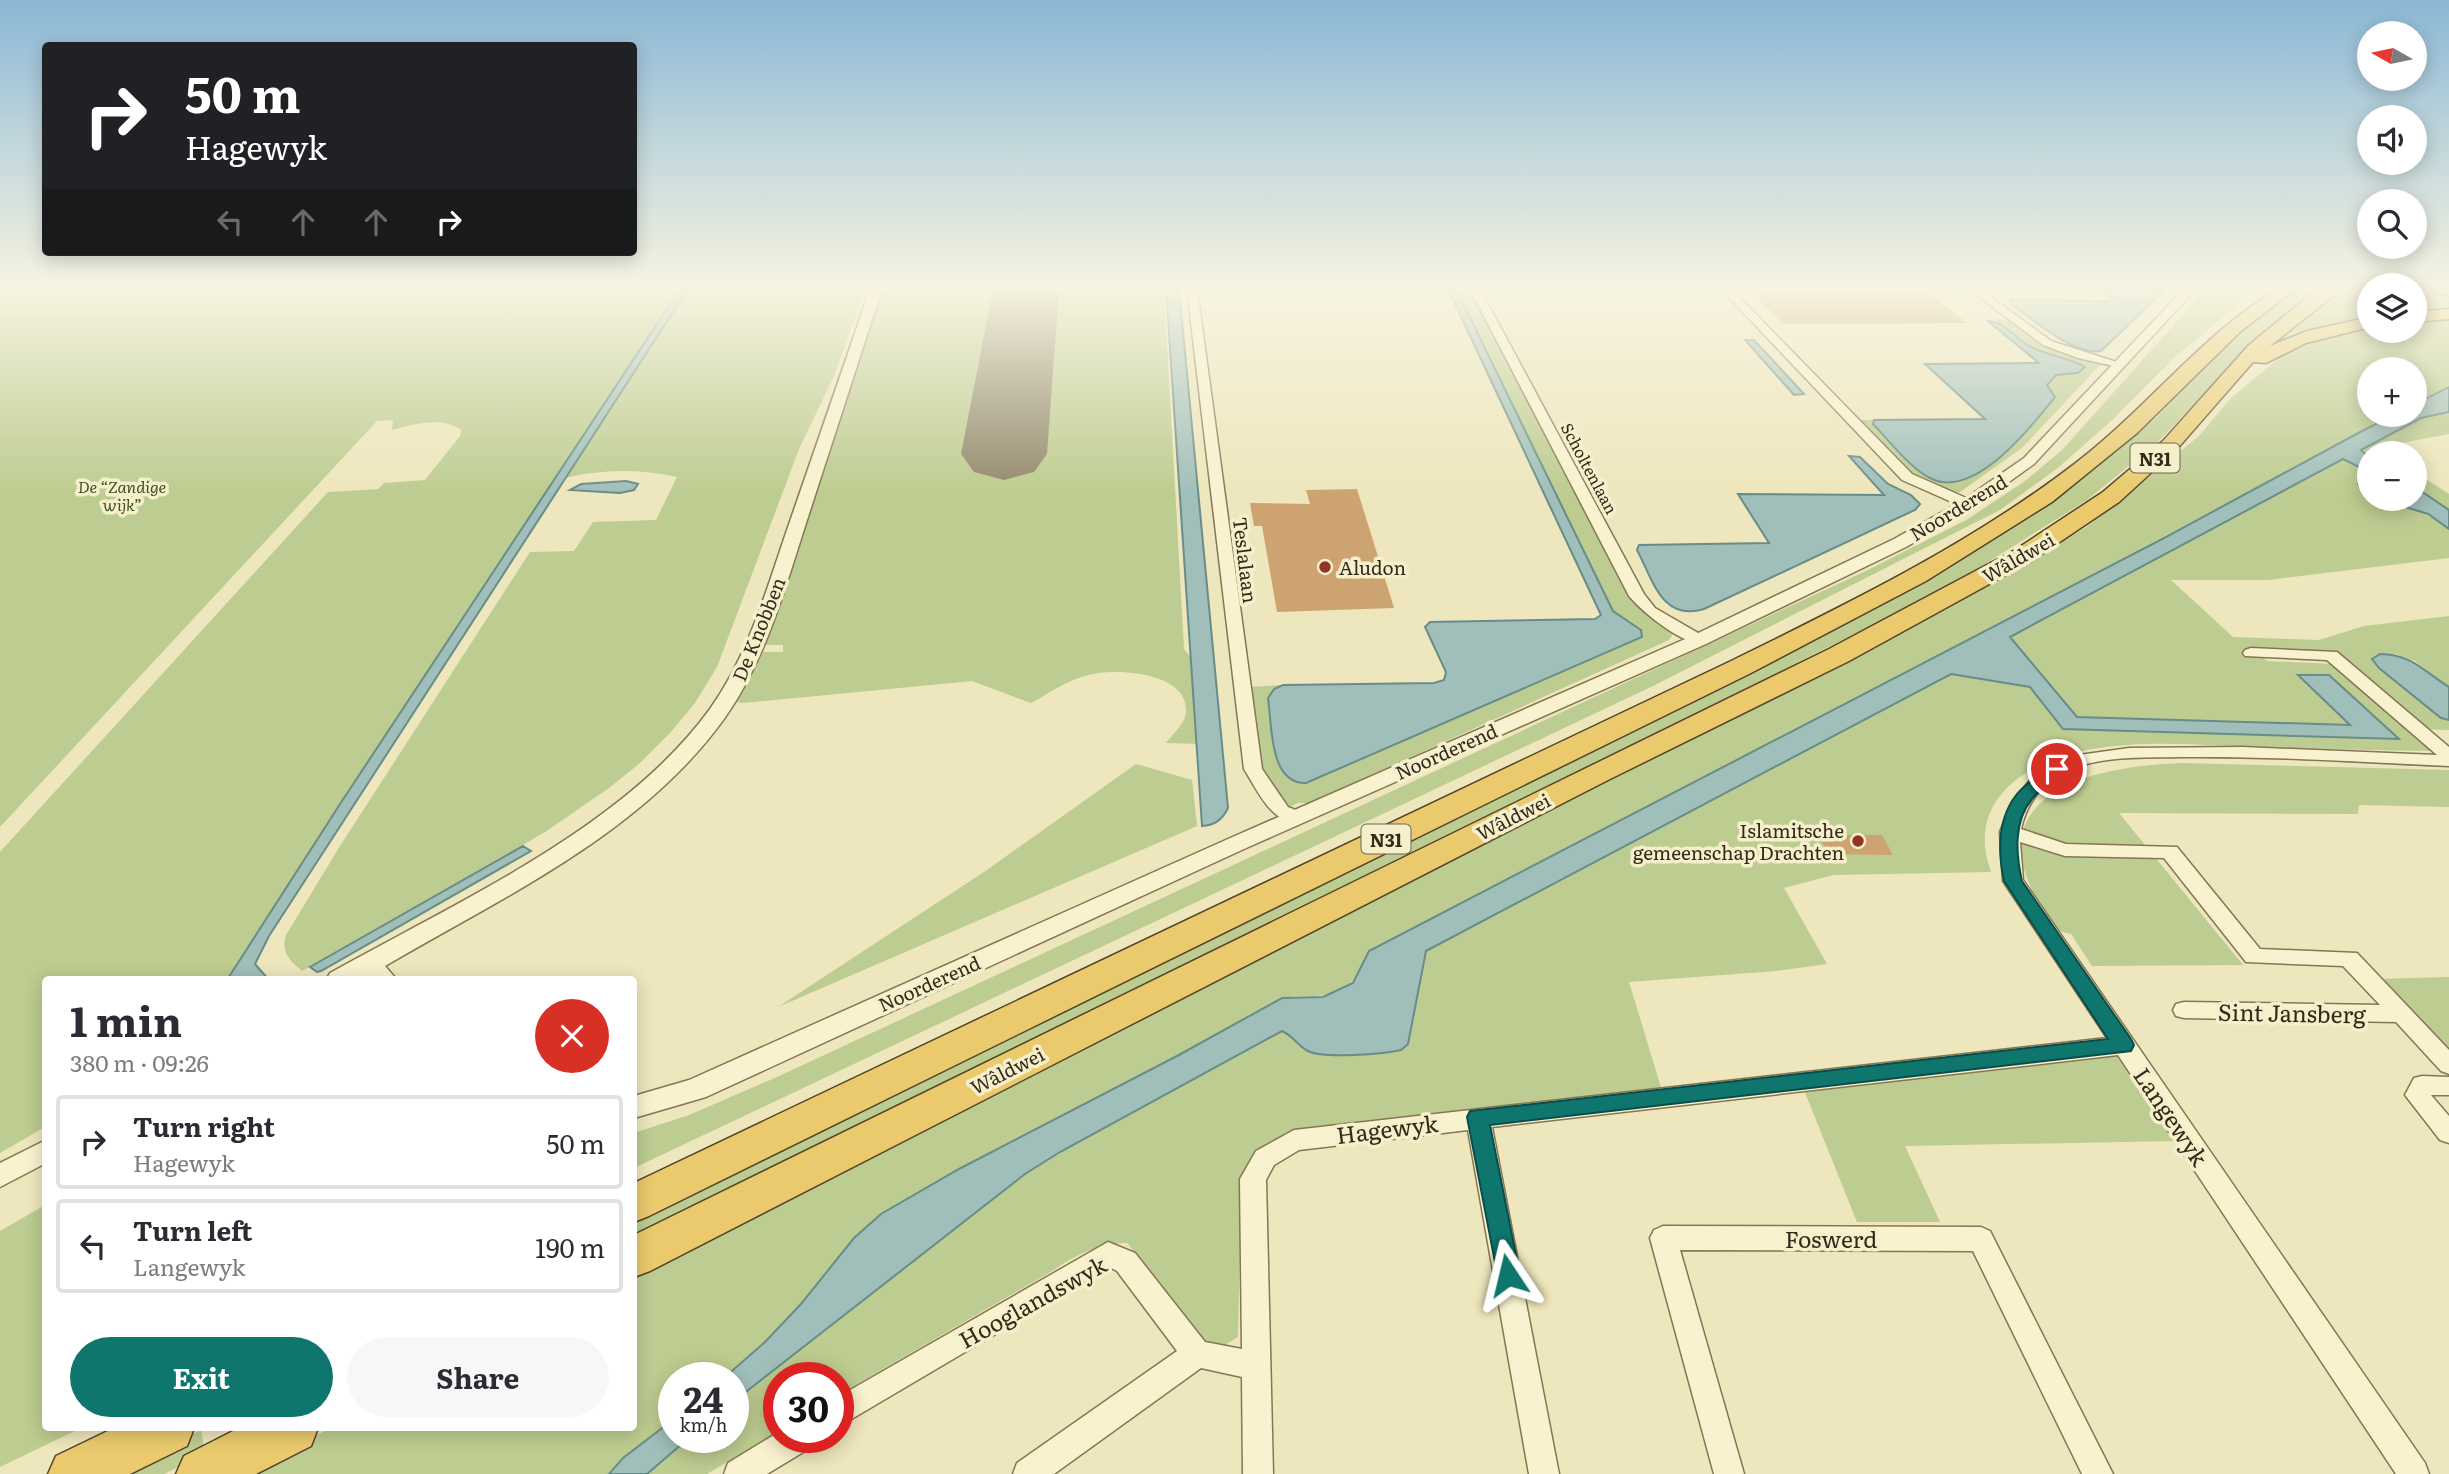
<!DOCTYPE html>
<html lang="en">
<head>
<meta charset="utf-8">
<style>
  body { margin:0; font-family:Literata,serif; background:#f7f7f7; color:#2b2b33; height:100vh; display:flex; flex-direction:column; font-size:26px; white-space:nowrap }
  * { box-sizing:border-box; margin:0 }
  p { font-size:23px; color:#7c7c81 }
  .icon { flex:none; width:38px; height:38px; fill:none; stroke:currentColor; stroke-width:2; stroke-linecap:round; stroke-linejoin:round }
  .map { position:relative; flex:1; overflow:hidden }
  .side { position:absolute; left:42px; top:976px; width:595px; height:455px; display:flex; flex-direction:column; background:#fff; border-radius:7px; box-shadow:0 4px 18px #0003 }
  .side>* { flex:none }
  .top-card { position:absolute; left:42px; top:42px; width:595px; height:214px; border-radius:7px; box-shadow:0 4px 18px #0003; background:#202124; color:#fff; overflow:hidden }
  .needle { width:46px; rotate:279deg }
  .tools { position:absolute; left:2357px; top:21px; display:grid; gap:14px }
  .tools a { display:grid; place-items:center; width:70px; height:70px; border-radius:50%; background:#fff; box-shadow:0 4px 18px #0003; font-size:35px }
  .speed { position:absolute; left:658px; top:1362px; display:flex; gap:14px; font-size:35px; font-weight:700; text-align:center }
  .speed>* { display:grid; place-content:center; width:91px; height:91px; border-radius:50%; background:#fff; box-shadow:0 4px 18px #0003; line-height:1 }
  .speed small { font-size:18px; font-weight:400 }
  .speed .limit { border:10px solid #d22; background:#fff; color:#111 }
  .pin { position:absolute; display:grid; place-items:center; width:60px; height:60px; color:#fff; margin:-30px; border:4px solid #fff; border-radius:50%; box-shadow:0 2px 7px #0007 }
  .me { position:absolute; width:77px; margin:-38px; rotate:350deg; stroke-linejoin:round; filter:drop-shadow(0 0 5px #0008) }
  .turn { display:flex; align-items:center; gap:24px; height:147px; padding:0 28px; font-size:32px }
  .turn .icon { width:91px; height:91px; stroke-width:2.5 }
  .turn b { display:block; font-size:49px; line-height:60px }
  .lanes { display:flex; align-items:center; height:66px; padding:0 28px; background:#0003; justify-content:center; gap:35px; direction:ltr }
  .lanes .off { opacity:.35 }
  .round { display:grid; place-items:center; flex:none; width:74px; height:74px; border-radius:37px; background:#f7f7f7 }
  .head { display:flex; align-items:center; justify-content:space-between; height:119px; padding:0 28px }
  h1 { font-size:42px; font-weight:700; line-height:52px }
  .primary-button { display:flex; gap:14px; margin-top:auto; padding:14px 28px }
  .primary-button a { flex:1; height:80px; border-radius:42px; background:#0f766e; color:#fff; font-size:28px; font-weight:700; line-height:80px; text-align:center }
  .primary-button a+a { background:#f7f7f7; color:#2b2b33 }
  ul { padding:0; list-style:none }
  li { display:flex; align-items:center; gap:21px; height:94px; margin:0 14px 10px; padding:0 14px; border:4px solid #e1e1e2; border-radius:7px }
  li div { flex:1 }
  li b { display:block; font-size:26px }
  li em { font-style:normal }
  .map>svg:first-child { display:block }
  .green { fill:#bdcc90 }
  .water { fill:#a0bfba; stroke:#688c88; stroke-width:2 }
  .lines { fill:none; stroke-linecap:round; stroke-linejoin:round }
  .runway { fill:#91886c; fill-rule:evenodd }
  .building { fill:#cda471 }
  .minor-casing { stroke:#857655; stroke-width:3 }
  .tertiary-casing { stroke:#857655; stroke-width:3 }
  .trunk-casing { stroke:#53432a; stroke-width:3 }
  .minor { fill:#f9f2cf; fill-rule:evenodd }
  .tertiary { fill:#f9f2cf; fill-rule:evenodd }
  .trunk { fill:#eaca6d; fill-rule:evenodd }
  .route { fill:#0f766e; stroke:#0a4d48; stroke-width:2 }
  .poi-dot { fill:#953325; stroke:#f5efcb; stroke-width:2.5 }
  .labels { text-anchor:middle; dominant-baseline:central; stroke-width:7; stroke-linejoin:round; paint-order:stroke }
  .far-street-label { font-size:16px; fill:#342a1b; stroke:#f5efcb }
  .far-park-label { font-size:16px; font-style:italic; fill:#3e5121; stroke:#f5efcb }
  .shield { fill:#f5efcb; stroke:#6e6550; stroke-width:2 }
  .shield-label { font-size:18px; font-weight:bold; fill:#342a1b }
  .street-label { font-size:19px; fill:#342a1b; stroke:#f5efcb }
  .poi-label { font-size:19px; fill:#342a1b; stroke:#f5efcb; text-anchor:start }
  .near-street-label { font-size:23px; fill:#342a1b; stroke:#f5efcb }
</style>
</head>
<body>
<div class="map">
<svg width="2449" height="1474" viewBox="0 0 2449 1474">
  <rect width="100%" height="100%" fill="#eee6bc"/>
  <path class="green" d="M 0,289 L 680,289 L 342,801 L 227,980 L 46,980 L 45,1127 L 0,1153 L 0,852 L 328,492 L 378,489 L 384,483 L 425,480 L 460,436 L 461,430 C 443,416 413,424 392,430 L 393,420 L 377,421 L 0,827 Z
    M 688,289 L 865,289 L 834,376 L 799,449 L 717,667 L 695,703 L 670,733 L 640,763 L 609,788 L 548,830 L 470,877 L 302,971 C 289,960 281,952 286,935 L 340,846 L 530,552 L 574,551 L 593,522 L 656,520 L 677,477 C 639,469 603,469 565,478 Z
    M 883,289 L 1004,289 L 976,455 L 1031,453 L 1046,289 L 1164,289 L 1184,649 L 1198,666 L 1204,744 L 1166,743 C 1173,734 1186,723 1186,711 C 1188,671 1111,667 1085,676 C 1066,681 1048,694 1031,703 L 972,681 L 743,703 L 730,701 L 757,652 L 783,652 L 783,645 L 760,645 Z
    M 1456,289 L 1470,289 L 1630,597 C 1641,612 1665,618 1673,634 L 1669,640 L 1310,803 L 1298,803 L 1281,811 L 1258,763 L 1249,687 L 1283,685 L 1274,689 L 1279,765 L 1631,622 L 1613,611 Z
    M 2206,289 L 2247,289 L 2239,304 L 2176,356 L 2112,420 L 2059,467 L 2000,510 L 1653,686 L 634,1168 L 634,1133 L 689,1115 L 777,1077 L 1868,570 L 1968,519 L 2025,481 L 2062,450 Z
    M 2299,289 L 2325,289 L 2277,321 L 2247,348 L 2157,443 L 2087,500 L 1945,589 L 634,1241 L 634,1218 L 1346,867 L 2007,529 L 2083,478 L 2127,438 L 2157,417 L 2221,347 L 2263,313 Z
    M 2350,289 L 2369,289 L 2369,320 L 2273,346 L 2305,317 Z
    M 2415,289 L 2438,289 L 2449,292 L 2449,314 L 2415,316 Z
    M 1985,318 L 2010,320 L 2050,347 L 2101,364 L 2022,448 L 1960,492 C 1923,497 1881,444 1858,420 L 1874,420 L 1873,424 C 1891,441 1910,470 1933,480 C 1981,501 2026,421 2049,390 L 2047,385 L 2056,375 L 2081,364 L 2043,352 L 2027,345 L 1996,321 Z
    M 2449,318 L 2449,387 L 2415,404 L 2415,369 L 2370,369 L 2370,415 L 2394,415 L 1702,780 L 1369,951 C 1355,991 1336,998 1295,996 L 959,1169 L 881,1214 L 854,1238 L 801,1304 L 764,1343 L 725,1377 L 674,1377 L 674,1419 L 623,1458 L 609,1474 L 240,1474 L 331,1428 L 634,1428 L 634,1274 L 1962,600 L 2085,528 L 2199,436 L 2230,399 L 2287,351 L 2308,341 L 2369,326 L 2370,331 L 2415,331 L 2415,321 Z
    M 2449,412 L 2449,434 L 2401,443 L 2386,451 L 2388,453 L 2370,453 L 2369,457 L 2361,450 L 2422,418 Z
    M 2343,459 L 2363,469 L 2363,491 L 2369,494 L 2370,499 C 2398,499 2427,513 2449,529 L 2449,558 L 2268,580 L 2171,580 L 2233,637 L 2319,640 L 2364,626 L 2449,616 L 2449,687 L 2415,661 L 2396,654 L 2372,659 L 2379,668 L 2441,718 L 2449,720 L 2449,730 L 2423,729 L 2333,652 L 2256,650 L 2267,661 L 2333,664 L 2432,751 C 2377,750 2322,749 2267,747 C 2210,746 2149,739 2092,749 C 2029,760 1964,799 1991,872 L 1833,875 L 1784,888 L 1827,964 L 1776,971 L 1629,982 L 1663,1094 L 1286,1138 L 1241,1196 L 1238,1337 L 1220,1348 L 1212,1348 L 1173,1318 L 1138,1256 L 1127,1243 C 1100,1243 1076,1254 1054,1270 L 838,1395 L 838,1377 L 779,1377 L 779,1431 L 707,1474 L 647,1474 L 690,1437 L 733,1437 L 733,1402 L 1025,1174 L 1060,1152 L 1283,1030 L 1293,1036 L 1307,1051 L 1329,1054 L 1392,1052 L 1408,1044 L 1426,951 L 1951,674 L 2030,687 L 2063,729 L 2398,739 L 2329,675 L 2351,725 L 2076,717 L 2010,637 Z
    M 2415,472 L 2449,494 L 2449,510 L 2415,487 Z
    M 2182,763 L 2449,770 L 2449,807 L 2359,805 L 2358,814 L 2119,813 L 2243,965 L 2092,966 L 2071,934 L 2050,929 C 2041,907 2017,866 2020,843 C 2029,775 2130,765 2182,763 Z
    M 1136,764 L 1192,780 L 1197,826 L 778,1007 L 984,872 Z
    M 2449,977 L 2449,1056 L 2376,979 Z
    M 2118,1054 L 2176,1141 L 1905,1146 L 1940,1222 L 1857,1222 L 1804,1090 Z
    M 45,1205 L 46,1428 L 81,1428 L 0,1467 L 0,1231 Z
    M 201,1430 L 205,1454 L 164,1474 L 111,1474 Z"/>
  <path class="water" d="M 680,289 L 688,289 L 269,936 L 255,964 L 269,980 L 227,980 L 342,801 Z
    M 1166,289 L 1179,289 L 1228,808 C 1222,820 1215,825 1202,826 Z
    M 1448,289 L 1456,289 L 1613,611 L 1641,630 L 1642,637 L 1306,783 C 1269,784 1272,725 1268,698 L 1274,689 L 1283,685 L 1434,683 L 1444,680 L 1446,672 L 1425,627 L 1430,622 L 1595,619 L 1601,615 Z
    M 2098,289 L 2166,289 L 2101,351 C 2074,356 2032,319 2010,303 L 2010,300 L 2112,301 L 2113,299 Z
    M 1988,321 C 2003,321 2014,336 2026,344 C 2044,356 2068,356 2085,367 L 2078,373 L 2056,375 L 2047,385 L 2055,397 C 2032,426 1975,499 1932,479 C 1910,469 1890,441 1873,424 L 1874,420 L 1985,419 L 1925,364 L 2039,363 Z
    M 1745,340 L 1754,340 L 1804,394 L 1794,395 Z
    M 2449,387 L 2449,412 L 2421,418 L 2361,450 L 2369,457 L 2369,494 L 2358,484 L 2363,469 L 2343,459 L 2010,637 L 2077,717 L 2350,725 L 2298,675 L 2329,675 L 2399,739 L 2063,729 L 2030,687 L 1951,674 L 1426,951 L 1408,1044 L 1401,1050 C 1383,1054 1324,1059 1308,1051 C 1299,1047 1292,1035 1282,1031 L 1060,1152 L 1025,1174 L 733,1402 L 733,1377 L 725,1377 L 764,1343 L 801,1304 L 854,1238 L 881,1214 L 959,1169 L 1177,1056 L 1282,998 L 1323,997 L 1353,983 L 1369,951 L 2164,538 L 2362,431 L 2394,415 L 2415,415 L 2415,404 Z
    M 1849,456 L 1860,457 L 1888,484 L 1911,495 L 1920,504 L 1915,510 L 1704,609 C 1662,622 1653,580 1637,550 L 1639,545 L 1769,543 L 1738,494 L 1884,495 Z
    M 626,481 L 638,484 L 634,490 L 620,493 L 570,490 L 581,484 Z
    M 2415,487 L 2449,510 L 2449,529 L 2428,514 L 2380,499 L 2415,499 Z
    M 2380,654 C 2414,655 2423,671 2449,687 L 2449,720 L 2441,718 L 2379,668 L 2372,659 Z
    M 523,846 L 531,851 L 321,971 L 317,972 L 310,967 Z
    M 674,1419 L 674,1437 L 690,1437 L 647,1474 L 609,1474 L 623,1458 Z"/>
  <g class="lines">
    <path class="runway" d="M 993,289 L 1059,289 L 1047,454 L 1034,472 L 1004,480 L 974,472 L 961,454 Z"/>
  </g>
  <path class="building" d="M 1748,289 L 1923,289 L 1967,323 L 1783,324 Z
    M 1357,489 L 1394,608 L 1277,612 L 1262,526 L 1254,526 L 1250,503 L 1310,504 L 1306,490 Z
    M 1818,835 L 1882,835 L 1893,855 L 1829,854 Z"/>
  <g class="lines">
    <defs>
      <path id="minor" d="M 1187,289 L 1197,289 L 1262,769 L 1288,807 L 1303,813 L 1305,817 L 1303,821 C 1273,829 1257,789 1244,769 Z
        M 1470,289 L 1480,289 L 1644,594 L 1655,608 L 1705,637 L 1707,640 L 1705,643 C 1686,648 1641,611 1629,596 Z
        M 1721,289 L 1731,289 L 1912,474 L 1973,501 L 1973,507 L 1963,507 L 1902,480 Z
        M 1969,289 L 1980,289 L 2051,341 L 2123,364 L 2118,367 L 2078,358 L 2043,345 Z
        M 2251,648 L 2337,652 L 2449,747 L 2449,766 C 2360,762 2270,756 2181,757 C 2143,758 2099,755 2065,772 C 2040,784 2027,803 2021,829 L 2066,844 L 2177,847 L 2260,949 L 2357,953 L 2449,1050 L 2449,1074 L 2441,1071 L 2396,1022 L 2184,1018 L 2176,1016 L 2173,1010 L 2176,1004 L 2184,1002 L 2380,1005 L 2343,966 L 2246,962 L 2164,858 L 2065,856 L 2020,842 L 2023,880 L 2425,1463 L 2429,1474 L 2396,1474 L 2118,1055 L 1492,1127 L 1559,1474 L 1529,1474 L 1468,1130 L 1299,1150 L 1274,1165 L 1266,1180 L 1273,1474 L 1243,1474 L 1242,1377 L 1201,1368 L 1054,1474 L 1013,1474 L 1017,1463 L 1177,1351 L 1117,1271 L 1109,1267 L 838,1427 L 838,1397 L 1108,1242 L 1135,1253 L 1205,1342 L 1242,1349 L 1240,1179 L 1256,1151 L 1294,1130 L 2107,1038 L 2003,881 L 2000,832 L 2012,802 L 2036,773 L 2052,764 L 2079,755 L 2129,748 L 2242,747 L 2437,755 L 2327,660 L 2245,656 L 2243,653 L 2245,650 Z
        M 2422,1076 L 2449,1077 L 2449,1095 L 2431,1095 L 2449,1116 L 2449,1143 L 2440,1140 L 2405,1095 L 2414,1078 Z
        M 46,1140 L 46,1163 L 0,1187 L 0,1163 Z
        M 1663,1226 L 1981,1227 L 1990,1231 L 2113,1474 L 2082,1474 L 1973,1251 L 1680,1250 L 1744,1474 L 1714,1474 L 1650,1238 L 1654,1230 Z
        M 779,1432 L 779,1437 L 814,1437 L 810,1448 L 767,1474 L 724,1474 L 728,1463 Z"/>
      <path id="tertiary" d="M 870,289 L 882,289 C 857,366 832,443 807,520 C 785,588 766,660 724,719 C 641,834 503,897 385,966 L 397,980 L 367,980 L 364,977 L 360,980 L 326,980 L 330,973 C 455,903 624,828 710,709 C 748,656 766,591 787,530 C 815,449 843,369 870,289 Z
        M 2184,289 L 2196,289 L 2034,464 L 1974,507 L 1906,547 L 1706,644 L 1244,849 L 706,1097 L 634,1118 L 634,1096 L 689,1080 L 1228,839 L 1692,636 L 1894,539 L 1962,501 L 2024,458 Z"/>
      <path id="trunk" d="M 2277,289 L 2296,289 L 2241,331 L 2137,433 L 2052,502 L 1926,581 L 1749,674 L 649,1216 L 634,1222 L 634,1183 L 1729,662 C 1849,603 1971,544 2077,462 C 2147,408 2202,335 2277,289 Z
        M 2323,289 L 2342,289 L 2270,346 L 2307,331 L 2370,317 L 2370,327 L 2306,343 L 2266,363 L 2253,362 L 2177,449 L 2119,502 L 2033,560 L 1849,661 L 1610,779 L 650,1271 L 634,1277 L 634,1235 L 1829,649 L 2015,550 L 2103,492 L 2163,441 L 2248,346 L 2305,299 Z
        M 2434,289 L 2449,289 L 2449,296 L 2436,292 Z
        M 2449,309 L 2449,319 L 2415,322 L 2415,312 Z
        M 114,1428 L 194,1428 L 187,1446 L 130,1474 L 48,1474 L 56,1456 Z
        M 239,1428 L 318,1428 L 311,1446 L 256,1474 L 176,1474 L 184,1456 Z"/>
    </defs>
    <use href="#minor" class="minor-casing"/>
    <use href="#tertiary" class="tertiary-casing"/>
    <use href="#trunk" class="trunk-casing"/>
    <use href="#minor" class="minor"/>
    <use href="#tertiary" class="tertiary"/>
    <use href="#trunk" class="trunk"/>
  </g>
  <linearGradient id="sky" x2="0" y2="1"><stop stop-color="#8bb8d6"/><stop offset="0.58" stop-color="#f7f4e1"/><stop offset="1" stop-color="#f7f4e1" stop-opacity="0"/></linearGradient>
  <rect width="2449" height="495" fill="url(#sky)"/>
  <path class="route" d="M 2057,764 L 2066,769 C 2056,780 2041,787 2032,799 C 2013,822 2016,854 2022,881 L 2131,1039 L 2134,1045 L 2131,1051 L 1490,1125 L 1520,1275 L 1516,1283 L 1508,1286 L 1499,1283 L 1467,1117 L 1470,1111 L 2108,1039 L 2004,881 C 1998,853 1997,819 2017,794 C 2026,783 2041,774 2051,765 Z"/>
  <g class="poi-dot">
    <circle cx="1325" cy="567" r="7"/>
    <circle cx="1858" cy="841" r="7"/>
  </g>
  <g class="labels">
    <g class="far-street-label">
      <text transform="translate(1590 468) rotate(62)">Scholtenlaan</text>
    </g>
    <g class="far-park-label">
      <text x="122" y="486">De “Zandige<tspan x="122" dy="18">wijk”</tspan></text>
    </g>
    <g class="shield">
      <rect x="2130.5" y="443.5" width="49" height="29" rx="5"/>
      <rect x="1361.5" y="824.5" width="49" height="29" rx="5"/>
    </g>
    <g class="shield-label">
      <text x="2155" y="458">N31</text>
      <text x="1386" y="839">N31</text>
    </g>
    <g class="street-label">
      <text transform="translate(1958 507) rotate(-31)">Noorderend</text>
      <text transform="translate(2018 557) rotate(-30)">Wâldwei</text>
      <text transform="translate(1246 560) rotate(83)">Teslalaan</text>
      <text transform="translate(758 629) rotate(-68)">De Knobben</text>
      <text transform="translate(1446 751) rotate(-24)">Noorderend</text>
      <text transform="translate(1513 816) rotate(-27)">Wâldwei</text>
      <text transform="translate(929 983) rotate(-24)">Noorderend</text>
      <text transform="translate(1007 1070) rotate(-27)">Wâldwei</text>
    </g>
    <g class="poi-label">
      <text x="1339" y="567">Aludon</text>
      <text x="1844" y="830" text-anchor="end">Islamitsche<tspan x="1844" dy="22">gemeenschap Drachten</tspan></text>
    </g>
    <g class="near-street-label">
      <text transform="translate(2292 1012) rotate(1)">Sint Jansberg</text>
      <text transform="translate(2172 1116) rotate(56)">Langewyk</text>
      <text transform="translate(1387 1128) rotate(-7)">Hagewyk</text>
      <text x="1831" y="1238">Foswerd</text>
      <text transform="translate(1032 1301) rotate(-29)">Hooglandswyk</text>
    </g>
  </g>
</svg>
<div class="tools">
<a><svg class="needle" viewBox="-14 -14 28 28"><path d="M0-13l5 13h-10z" fill="#e53935"/><path d="M0 13l5-13h-10z" fill="#7c7c81"/></svg></a>
<a><svg class="icon" aria-label="sound" viewBox="0 0 24 24"><path d="M4 9h4l5-4v14l-5-4H4zM17 9q2 3 0 6"/></svg></a>
<a><svg class="icon" aria-label="search" viewBox="0 0 24 24"><circle cx="10" cy="10" r="6"/><path d="M15 15l6 6"/></svg></a>
<a><svg class="icon" aria-label="layers" viewBox="0 0 24 24"><path d="M12 4l9 5-9 5-9-5zM3 14l9 5 9-5"/></svg></a>
<a>+</a>
<a>−</a>
</div>
<div class="speed"><div>24<small>km/h</small></div><div class="limit">30</div></div>
<div class="pin" style="left:2057px;top:769px;background:#d93025"><svg class="icon" aria-label="arrive" viewBox="0 0 24 24"><path d="M6 21V4h12l-3 4 3 4H6"/></svg></div>
<svg class="me" style="left:1508px;top:1275px" viewBox="-20 -20 40 40"><path d="M0-17L14 15 0 8-14 15z" fill="#0f766e" stroke="#fff" stroke-width="4"/></svg>
<div class="top-card">
<div class="turn"><svg class="icon" aria-label="right" viewBox="0 0 24 24"><path d="M7 20v-9h11M14 6l5 5-5 5"/></svg><div><b>50 m</b>Hagewyk</div></div>
<div class="lanes"><svg class="icon off" aria-label="left" viewBox="0 0 24 24"><path d="M17 20v-9H6M10 6l-5 5 5 5"/></svg><svg class="icon off" aria-label="ahead" viewBox="0 0 24 24"><path d="M12 20V5M6 11l6-6 6 6"/></svg><svg class="icon off" aria-label="ahead" viewBox="0 0 24 24"><path d="M12 20V5M6 11l6-6 6 6"/></svg><svg class="icon" aria-label="right" viewBox="0 0 24 24"><path d="M7 20v-9h11M14 6l5 5-5 5"/></svg></div>
</div>
<section class="side">
<div class="head"><div><h1>1 min</h1><p>380 m · 09:26</p></div><a class="round" style="background:#d93025;color:#fff"><svg class="icon" aria-label="close" viewBox="0 0 24 24"><path d="M6 6l12 12M18 6L6 18"/></svg></a></div>
<ul>
<li><svg class="icon" aria-label="right" viewBox="0 0 24 24"><path d="M7 20v-9h11M14 6l5 5-5 5"/></svg><div><b>Turn right</b><p>Hagewyk</p></div><em>50 m</em></li>
<li><svg class="icon" aria-label="left" viewBox="0 0 24 24"><path d="M17 20v-9H6M10 6l-5 5 5 5"/></svg><div><b>Turn left</b><p>Langewyk</p></div><em>190 m</em></li>
</ul>
<div class="primary-button"><a>Exit</a><a>Share</a></div>
</section>
</div>
</body>
</html>
